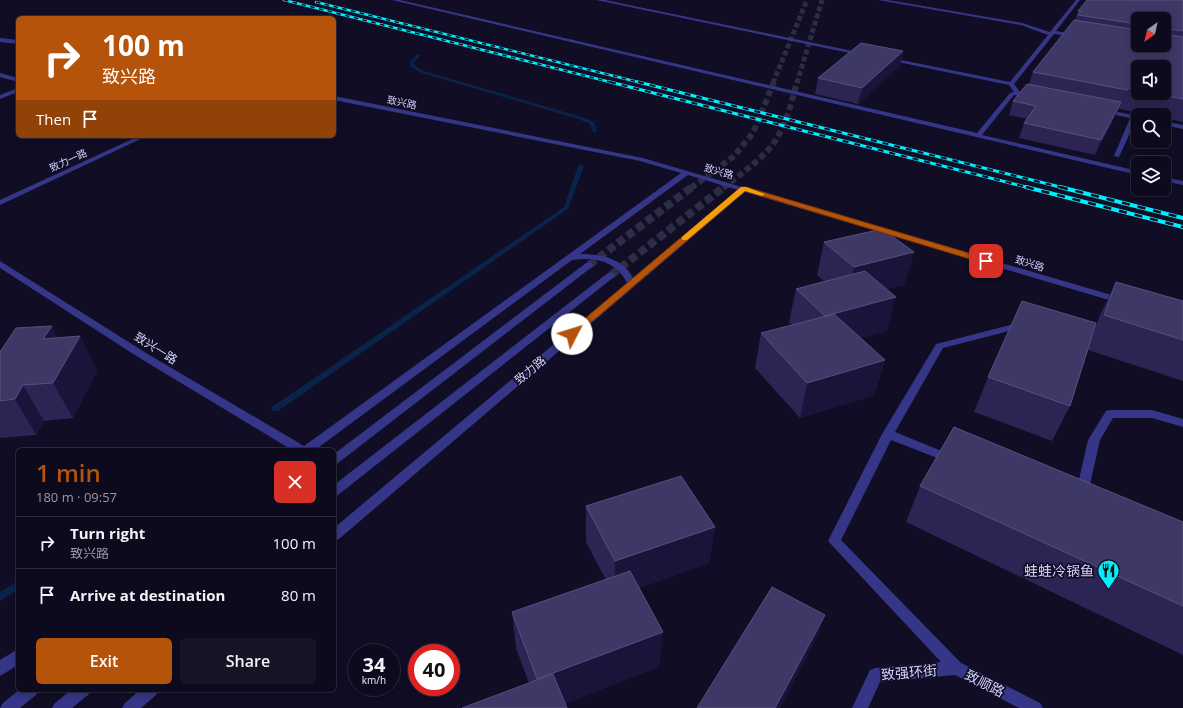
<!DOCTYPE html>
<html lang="en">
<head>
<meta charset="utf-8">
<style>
  body { margin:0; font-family:"Open Sans","Noto Sans SC",sans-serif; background:#151325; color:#f1f3f6; height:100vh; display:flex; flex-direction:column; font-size:15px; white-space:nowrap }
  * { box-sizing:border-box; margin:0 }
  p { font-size:13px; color:#9a9aa3 }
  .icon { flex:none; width:22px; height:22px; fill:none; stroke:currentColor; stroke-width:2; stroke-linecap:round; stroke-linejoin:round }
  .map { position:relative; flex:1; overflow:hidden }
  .side { position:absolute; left:16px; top:448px; width:320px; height:244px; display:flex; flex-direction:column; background:#0c0a1c; border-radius:6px; box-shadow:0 2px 10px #0003,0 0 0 1px #2c2b3b }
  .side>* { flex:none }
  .hud { position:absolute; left:16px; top:16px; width:320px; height:122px; border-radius:6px; box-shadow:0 2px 10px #0003,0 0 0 1px #2c2b3b; background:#b45309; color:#fff; overflow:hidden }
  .needle { width:26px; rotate:214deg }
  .buttons { position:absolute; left:1131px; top:12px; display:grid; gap:8px }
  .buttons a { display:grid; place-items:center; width:40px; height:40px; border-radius:6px; background:#0c0a1c; box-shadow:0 2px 10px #0003,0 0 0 1px #2c2b3b; font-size:20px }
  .speed { position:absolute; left:348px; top:644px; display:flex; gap:8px; font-size:20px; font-weight:700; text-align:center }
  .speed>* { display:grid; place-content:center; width:52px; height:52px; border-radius:50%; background:#0c0a1c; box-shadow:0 2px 10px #0003,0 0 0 1px #2c2b3b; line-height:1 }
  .speed small { font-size:10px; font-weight:400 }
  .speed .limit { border:6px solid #d22; background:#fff; color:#111 }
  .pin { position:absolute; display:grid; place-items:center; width:34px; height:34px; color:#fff; margin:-17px; border-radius:8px; box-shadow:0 2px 6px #0006 }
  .me { position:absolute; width:44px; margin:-22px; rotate:50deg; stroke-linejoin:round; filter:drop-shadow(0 0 3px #0008) }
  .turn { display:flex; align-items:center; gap:14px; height:84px; padding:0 20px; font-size:18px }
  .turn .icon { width:52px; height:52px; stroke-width:2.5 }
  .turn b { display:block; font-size:28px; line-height:34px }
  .then { display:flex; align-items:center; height:38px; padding:0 20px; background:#0003; gap:8px; font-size:15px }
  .round { display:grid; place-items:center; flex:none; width:42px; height:42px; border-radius:6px; background:#151325 }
  .overview { display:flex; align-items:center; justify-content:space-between; height:68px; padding:0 20px }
  h1 { font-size:24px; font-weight:600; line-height:30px; color:#b45309 }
  .cta { display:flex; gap:8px; margin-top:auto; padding:8px 20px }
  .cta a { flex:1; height:46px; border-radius:6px; background:#b45309; color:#fff; font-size:16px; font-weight:600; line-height:46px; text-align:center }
  .cta a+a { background:#151325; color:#f1f3f6 }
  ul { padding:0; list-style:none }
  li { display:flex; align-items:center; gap:12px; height:52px; padding:0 20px; border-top:1px solid #2c2b3b }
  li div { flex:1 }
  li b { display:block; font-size:15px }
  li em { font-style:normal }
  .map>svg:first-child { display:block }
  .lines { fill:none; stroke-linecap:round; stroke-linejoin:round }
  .stream { fill:#092349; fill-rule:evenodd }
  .minor-tunnel-far2 { stroke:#2e2b46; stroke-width:5; stroke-dasharray:5 2.5; stroke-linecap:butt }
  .minor-tunnel-far1 { stroke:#2e2b46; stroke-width:6; stroke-dasharray:6 3.5; stroke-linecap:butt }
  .minor-tunnel { stroke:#2e2b46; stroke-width:8; stroke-dasharray:8 4; stroke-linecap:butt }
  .minor { fill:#353687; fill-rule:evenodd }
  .rail-far2-casing { stroke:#00effd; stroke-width:2.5 }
  .rail-far1-casing { stroke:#00effd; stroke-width:3 }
  .rail-casing { stroke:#00effd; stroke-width:4 }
  .rail-far2 { stroke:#100d25; stroke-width:1.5; stroke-dasharray:4.5; stroke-linecap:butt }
  .rail-far1 { stroke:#100d25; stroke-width:2; stroke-dasharray:6; stroke-linecap:butt }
  .rail { stroke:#100d25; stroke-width:2.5; stroke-dasharray:8; stroke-linecap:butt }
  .wall { fill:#2c2554; fill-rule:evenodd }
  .shaded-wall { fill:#191439 }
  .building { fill:#3e3866; stroke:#56507e }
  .route { fill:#b45309; stroke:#753606 }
  .slow { fill:#f59e0b }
  .labels { text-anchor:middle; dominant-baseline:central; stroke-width:3.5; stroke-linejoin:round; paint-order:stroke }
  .far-street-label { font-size:10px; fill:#d5d2ff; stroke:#100d25 }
  .street-label { font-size:12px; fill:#d5d2ff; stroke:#100d25 }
  .near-poi-label { font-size:14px; fill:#d5d2ff; stroke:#100d25; text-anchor:end }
  .near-street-label { font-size:14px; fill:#d5d2ff; stroke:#100d25 }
</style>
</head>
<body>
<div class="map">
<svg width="1183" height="708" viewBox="0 0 1183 708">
  <rect width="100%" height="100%" fill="#100d25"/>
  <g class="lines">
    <path class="stream" d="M 418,54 L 421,55 L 414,62 L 415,66 L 424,71 L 582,117 L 594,122 L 597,131 L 593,132 L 590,124 L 578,119 L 422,73 L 411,67 L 410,62 Z
      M 581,164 L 584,166 L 568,209 L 278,411 L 272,411 L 271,409 L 272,407 L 564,207 L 578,166 Z
      M 18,581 L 18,590 L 0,601 L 0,592 Z"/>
    <path class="minor-tunnel-far2" d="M 773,83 L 807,0
      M 797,83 L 822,0"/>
    <path class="minor-tunnel-far1" d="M 691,188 L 734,156 L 753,133 L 774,82
      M 723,188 C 738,176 768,155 777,138 C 787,121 792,101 797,82"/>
    <path class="minor-tunnel" d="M 589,265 L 692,187
      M 611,275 L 724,187"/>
    <path class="minor" d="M 392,0 L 400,0 L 977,133 L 1010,93 L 1014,92 L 1009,85 L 888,60 L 886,59 L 886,57 L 1010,82 L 1048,35 L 1021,25 L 878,0 L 888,0 L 1022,23 L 1050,32 L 1076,0 L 1080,0 L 1056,31 L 1079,35 L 1079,37 L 1054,34 L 1014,84 L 1020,92 L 1034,95 L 1034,97 L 1014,95 L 982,135 L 1138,171 L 1138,175 Z
      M 596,0 L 605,0 L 867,54 L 864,56 Z
      M 0,38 L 18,40 L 18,44 L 0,42 Z
      M 0,73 L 18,78 L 18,82 L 0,77 Z
      M 18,88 L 18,92 L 0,99 L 0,95 Z
      M 334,96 L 643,158 L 1125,299 L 1127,301 L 1122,304 L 1119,303 L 745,192 L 339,539 L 334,540 L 334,528 L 627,283 C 616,261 595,257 572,260 L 315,450 L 292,450 L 138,357 L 0,268 L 0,261 L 146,353 L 304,446 L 681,173 L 640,161 L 334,100 ZM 688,175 L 738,190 L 633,278 C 623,258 600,254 580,254 Z
      M 1103,109 L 1138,116 L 1138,120 L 1136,120 L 1119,157 L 1114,156 L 1130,118 L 1101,112 L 1101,110 Z
      M 1164,121 L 1183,125 L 1183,129 L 1164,125 Z
      M 139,136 L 147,136 L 0,205 L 0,200 Z
      M 1164,177 L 1183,181 L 1183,185 L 1164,181 Z
      M 589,262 L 592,263 L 593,265 L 592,267 L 338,463 L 334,464 L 334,454 L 586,263 Z
      M 611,272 L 614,273 L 615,275 L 614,277 L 338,495 L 334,497 L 334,485 L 608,273 Z
      M 1022,322 L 1027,325 L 1025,327 L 943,348 L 895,432 L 954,456 L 956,459 L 954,462 L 950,463 L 891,440 L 841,540 L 961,663 L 1040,703 L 1043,708 L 1019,708 L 955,675 L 880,682 L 868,708 L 852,708 L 870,670 L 875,668 L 941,662 L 828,541 L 882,434 L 936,344 Z
      M 1110,410 L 1152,410 L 1183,419 L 1183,427 L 1152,418 L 1113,418 L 1100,440 L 1088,493 L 1086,496 L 1082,498 L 1078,496 L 1076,493 L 1088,440 L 1106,411 Z
      M 18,649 L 18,665 L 0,676 L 0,660 Z
      M 19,690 L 39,690 L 36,695 L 20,708 L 0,708 L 3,703 Z
      M 71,690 L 91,690 L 88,695 L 72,708 L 52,708 L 55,703 Z
      M 140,690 L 159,690 L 156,695 L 141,708 L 122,708 L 125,703 Z"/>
    <defs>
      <path id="rail-far2" d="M 284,0 L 614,83
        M 316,2 L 642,83"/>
      <path id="rail-far1" d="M 610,82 L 1030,188
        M 638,82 L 1064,188"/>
      <path id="rail" d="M 1026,187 L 1183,227
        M 1060,187 L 1183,218"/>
    </defs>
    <use href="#rail-far2" class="rail-far2-casing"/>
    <use href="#rail-far1" class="rail-far1-casing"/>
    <use href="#rail" class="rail-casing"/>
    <use href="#rail-far2" class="rail-far2"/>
    <use href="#rail-far1" class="rail-far1"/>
    <use href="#rail" class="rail"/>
  </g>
  <path class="wall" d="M 1183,0 L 1183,122 L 1164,118 L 1164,115 L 1150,115 L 1119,109 L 1095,155 L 1019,138 L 1024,123 L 1027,119 L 1009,115 L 1013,101 L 1029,84 L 1033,72 L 1075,20 L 1078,11 ZM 1138,19 L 1164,19 L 1164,45 L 1138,45 ZM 1138,67 L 1164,93 L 1138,93 Z
    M 903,51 L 900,66 L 858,104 L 815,94 L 818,78 Z
    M 824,242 L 914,252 L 904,285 L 887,289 L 887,331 L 860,338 L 885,360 L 874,395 L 800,418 L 755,368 L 761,333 L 792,325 L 789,322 L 796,289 L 824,281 L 817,275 Z
    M 1116,282 L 1183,301 L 1183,381 L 1088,350 L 1070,406 L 1052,441 L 974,412 L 988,377 L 1092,336 L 1100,315 Z
    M 80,336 L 97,371 L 73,418 L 44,421 L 36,435 L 0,438 L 0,352 L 58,338 Z
    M 920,486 L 1183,522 L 1183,655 L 906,522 Z
    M 586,506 L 715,527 L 709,563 L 639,588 L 659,667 L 529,683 L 516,648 L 512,612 L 606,580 L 586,542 Z"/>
  <path class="shaded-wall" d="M 903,51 L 900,66 L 858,104 L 862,88 Z
    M 1121,102 L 1115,116 L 1095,155 L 1101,140 Z
    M 914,252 L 904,285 L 846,300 L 854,267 Z
    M 896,297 L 887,331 L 817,350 L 825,316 Z
    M 52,326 L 68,357 L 80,336 L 97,371 L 73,418 L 53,383 L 43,339 Z
    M 885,360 L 874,395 L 800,418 L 807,383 Z
    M 23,385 L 44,421 L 36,435 L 15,399 Z
    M 715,527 L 709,563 L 614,597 L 615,561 Z
    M 825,615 L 818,636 L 780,708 L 775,708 Z
    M 663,632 L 659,667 L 555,708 L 537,679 Z"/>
  <path class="building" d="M 1087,0 L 1183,0 L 1183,31 L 1164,28 L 1164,19 L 1138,19 L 1138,24 L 1078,15 L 1081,11 L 1078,11 Z
    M 1074,20 L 1138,30 L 1138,45 L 1164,45 L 1164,34 L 1183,37 L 1183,99 L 1151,93 L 1164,93 L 1164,67 L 1138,67 L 1138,90 L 1128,88 L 1127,90 L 1033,72 Z
    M 861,43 L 903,51 L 862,88 L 818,78 Z
    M 1027,84 L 1121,102 L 1101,140 L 1024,123 L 1036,106 L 1013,101 Z
    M 882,229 L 914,252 L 854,267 L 824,242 Z
    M 865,271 L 896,297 L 825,316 L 796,289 Z
    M 1116,282 L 1183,301 L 1183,340 L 1104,315 Z
    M 1022,301 L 1096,323 L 1070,406 L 988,377 Z
    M 834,314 L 885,360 L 807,383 L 761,333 Z
    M 52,326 L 43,339 L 80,336 L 53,383 L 23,385 L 15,399 L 0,401 L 0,352 L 16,328 Z
    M 954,427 L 1183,522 L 1183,606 L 920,486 Z
    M 681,476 L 715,527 L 615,561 L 586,506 Z
    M 630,571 L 663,632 L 537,679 L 512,612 Z
    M 772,587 L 825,615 L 775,708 L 697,708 Z
    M 553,674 L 567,708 L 462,708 Z"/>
  <path class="route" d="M 741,187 L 746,187 L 989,259 L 990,261 L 986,263 L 983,263 L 745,191 L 575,336 L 569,336 L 567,334 L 569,332 Z"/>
  <path class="slow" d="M 741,187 L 746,187 L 765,194 L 762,196 L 745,191 L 687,240 L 682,240 L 682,237 Z"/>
  <defs>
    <symbol id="restaurant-pin" viewBox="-11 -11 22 30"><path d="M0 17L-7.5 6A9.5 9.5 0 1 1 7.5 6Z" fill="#00effd" stroke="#100d25"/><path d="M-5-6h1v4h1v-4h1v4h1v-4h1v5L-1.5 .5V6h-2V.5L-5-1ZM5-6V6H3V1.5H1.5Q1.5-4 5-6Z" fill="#111"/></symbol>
  </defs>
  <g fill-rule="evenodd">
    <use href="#restaurant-pin" x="1096" y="558" width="25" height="34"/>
  </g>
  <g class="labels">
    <g class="far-street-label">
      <text transform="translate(402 102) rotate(11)">致兴路</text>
      <text transform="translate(68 160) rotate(-25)">致力一路</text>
      <text transform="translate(719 171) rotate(16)">致兴路</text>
      <text transform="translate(1030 263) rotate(17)">致兴路</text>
    </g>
    <g class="street-label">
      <text transform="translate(156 348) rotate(32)">致兴一路</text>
      <text transform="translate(530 370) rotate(-40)">致力路</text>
    </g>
    <g class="near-poi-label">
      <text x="1094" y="570">蛙蛙冷锅鱼</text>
    </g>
    <g class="near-street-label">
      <text transform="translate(909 672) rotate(-5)">致强环街</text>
      <text transform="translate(985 683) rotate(27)">致顺路</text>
    </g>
  </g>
</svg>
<div class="buttons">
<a><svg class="needle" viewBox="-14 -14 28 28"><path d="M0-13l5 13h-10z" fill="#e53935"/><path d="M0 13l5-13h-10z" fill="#9a9aa3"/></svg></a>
<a><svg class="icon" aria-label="sound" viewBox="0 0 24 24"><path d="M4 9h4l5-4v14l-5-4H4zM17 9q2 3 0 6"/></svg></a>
<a><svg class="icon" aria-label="search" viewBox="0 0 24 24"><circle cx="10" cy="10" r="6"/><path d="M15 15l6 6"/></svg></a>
<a><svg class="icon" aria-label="layers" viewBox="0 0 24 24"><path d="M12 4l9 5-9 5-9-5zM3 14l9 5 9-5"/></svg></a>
</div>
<div class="speed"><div>34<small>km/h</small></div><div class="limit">40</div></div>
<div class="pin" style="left:986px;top:261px;background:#d93025"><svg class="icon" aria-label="arrive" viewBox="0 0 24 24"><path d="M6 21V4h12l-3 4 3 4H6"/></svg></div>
<svg class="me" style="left:572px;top:334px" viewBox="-20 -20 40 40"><circle r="19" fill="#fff"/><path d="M0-13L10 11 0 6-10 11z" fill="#b45309"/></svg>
<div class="hud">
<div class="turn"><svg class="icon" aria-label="right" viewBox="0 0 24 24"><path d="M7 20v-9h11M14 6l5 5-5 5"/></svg><div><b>100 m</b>致兴路</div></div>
<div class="then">Then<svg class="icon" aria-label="arrive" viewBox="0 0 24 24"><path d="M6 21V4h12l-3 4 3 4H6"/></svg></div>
</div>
<section class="side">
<div class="overview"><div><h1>1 min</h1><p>180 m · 09:57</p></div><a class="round" style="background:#d93025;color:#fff"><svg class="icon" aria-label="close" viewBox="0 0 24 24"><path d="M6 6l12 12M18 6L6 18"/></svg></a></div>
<ul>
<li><svg class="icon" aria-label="right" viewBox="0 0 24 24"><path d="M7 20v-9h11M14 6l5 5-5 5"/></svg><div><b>Turn right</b><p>致兴路</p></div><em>100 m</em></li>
<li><svg class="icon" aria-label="arrive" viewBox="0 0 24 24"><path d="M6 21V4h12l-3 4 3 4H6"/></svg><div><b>Arrive at destination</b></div><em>80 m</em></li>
</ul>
<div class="cta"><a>Exit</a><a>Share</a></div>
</section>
</div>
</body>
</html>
